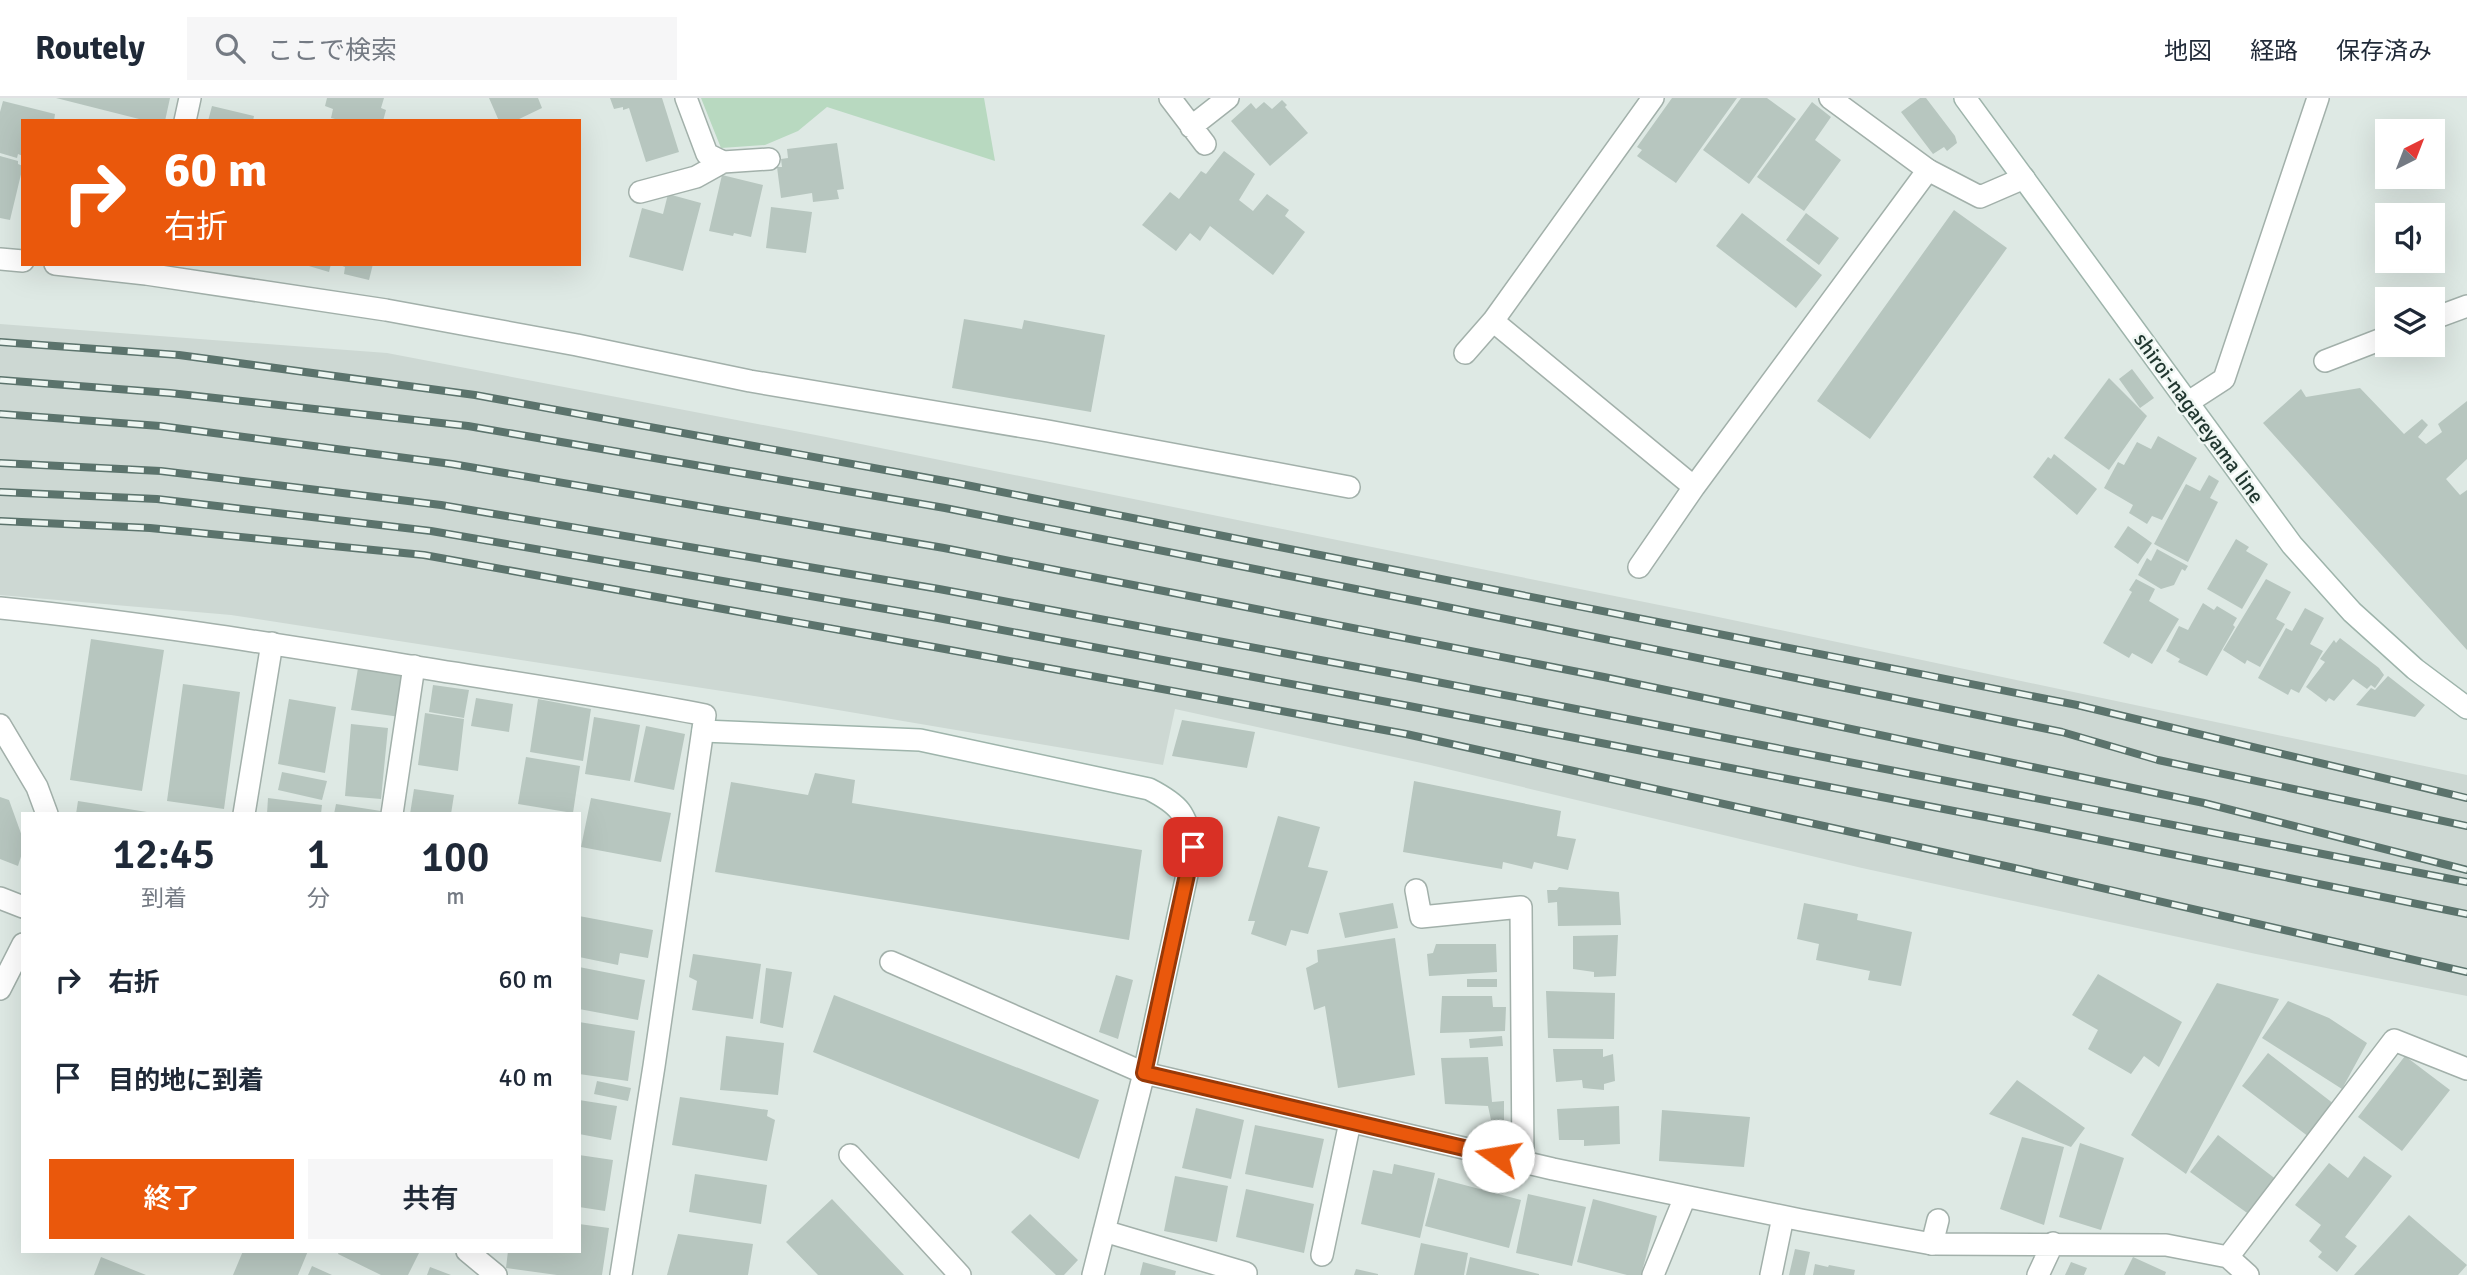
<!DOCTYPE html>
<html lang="ja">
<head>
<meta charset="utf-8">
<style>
  body { margin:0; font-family:Signika,"Noto Sans JP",sans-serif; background:#f6f6f7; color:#1f2937; height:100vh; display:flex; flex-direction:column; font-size:26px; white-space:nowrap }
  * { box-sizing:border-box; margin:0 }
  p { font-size:23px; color:#747a83 }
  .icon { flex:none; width:38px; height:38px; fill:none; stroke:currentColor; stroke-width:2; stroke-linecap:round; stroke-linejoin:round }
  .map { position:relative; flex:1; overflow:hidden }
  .side { position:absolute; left:21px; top:714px; width:560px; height:441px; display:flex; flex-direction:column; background:#fff; border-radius:0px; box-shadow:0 7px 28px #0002 }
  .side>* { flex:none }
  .guide { position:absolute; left:21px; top:21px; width:560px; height:147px; border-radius:0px; box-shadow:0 7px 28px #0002; background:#ea580c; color:#fff; overflow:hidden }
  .needle { width:46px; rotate:42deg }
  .buttons { position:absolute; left:2375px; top:21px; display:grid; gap:14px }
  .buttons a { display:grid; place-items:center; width:70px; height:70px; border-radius:0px; background:#fff; box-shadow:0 7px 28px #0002; font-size:35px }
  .pin { position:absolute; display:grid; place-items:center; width:60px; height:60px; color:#fff; margin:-30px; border-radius:14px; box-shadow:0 4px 10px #0006 }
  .me { position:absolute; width:77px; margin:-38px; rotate:283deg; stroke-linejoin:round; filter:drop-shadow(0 0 5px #0008) }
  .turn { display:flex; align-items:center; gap:24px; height:147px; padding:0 28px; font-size:32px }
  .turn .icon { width:91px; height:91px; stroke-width:2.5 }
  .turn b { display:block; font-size:49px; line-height:60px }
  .eta { display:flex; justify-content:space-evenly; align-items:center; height:119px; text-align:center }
  .eta b { font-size:42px; font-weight:600; line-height:49px }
  .cta { display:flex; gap:14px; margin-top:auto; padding:14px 28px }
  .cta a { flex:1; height:80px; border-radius:0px; background:#ea580c; color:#fff; font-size:28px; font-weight:600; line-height:80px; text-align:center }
  .cta a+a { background:#f6f6f7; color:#1f2937 }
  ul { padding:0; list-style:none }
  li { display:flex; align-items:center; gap:21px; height:98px; padding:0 28px }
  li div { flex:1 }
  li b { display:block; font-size:26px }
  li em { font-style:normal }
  header { display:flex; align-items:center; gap:42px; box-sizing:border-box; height:98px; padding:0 35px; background:#fff; border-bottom:2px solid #e0e1e3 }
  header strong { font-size:33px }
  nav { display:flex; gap:38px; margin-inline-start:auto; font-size:24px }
  .search { width:490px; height:63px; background:#f6f6f7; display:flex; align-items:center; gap:18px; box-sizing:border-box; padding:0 24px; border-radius:0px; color:#747a83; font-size:26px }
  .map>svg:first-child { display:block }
  .built { fill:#cdd8d3 }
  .green { fill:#b8d9c0 }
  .building { fill:#b7c6bf }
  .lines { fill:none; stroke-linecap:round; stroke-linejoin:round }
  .lane-casing { stroke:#a2b0aa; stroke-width:24 }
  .street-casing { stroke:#a2b0aa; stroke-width:24 }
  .secondary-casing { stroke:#9eb4ab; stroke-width:24 }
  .lane { stroke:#fff; stroke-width:21 }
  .street { stroke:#fff; stroke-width:21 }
  .secondary { stroke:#fff; stroke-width:21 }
  .rail-casing { stroke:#5b736c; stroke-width:8 }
  .rail { stroke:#eef6f2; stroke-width:5; stroke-dasharray:16; stroke-linecap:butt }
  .route-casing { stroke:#983908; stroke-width:18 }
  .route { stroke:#ea580c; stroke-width:12 }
  .labels { text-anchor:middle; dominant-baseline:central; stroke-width:5; stroke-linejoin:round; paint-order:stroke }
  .street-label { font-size:21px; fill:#213730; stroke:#eef6f2 }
</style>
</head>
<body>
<header>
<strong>Routely</strong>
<div class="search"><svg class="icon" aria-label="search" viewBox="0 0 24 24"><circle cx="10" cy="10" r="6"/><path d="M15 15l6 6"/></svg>ここで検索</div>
<nav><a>地図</a><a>経路</a><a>保存済み</a></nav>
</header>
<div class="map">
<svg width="2467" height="1177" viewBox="0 0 2467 1177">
  <rect width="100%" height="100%" fill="#dee9e4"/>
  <path class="built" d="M 0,226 L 387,255 L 826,339 L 1704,516 L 2467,677 L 2467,898 L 2256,856 L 1862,770 L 1426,666 L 1175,611 L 1163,667 L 773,601 L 231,517 L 0,497 Z"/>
  <path class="green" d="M 701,0 L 984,0 L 995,63 L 827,9 L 798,33 L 765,47 L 721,50 Z"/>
  <path class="building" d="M 56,0 L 170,0 L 165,23 L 147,23 Z
    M 327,0 L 384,0 L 381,10 L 386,12 L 383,23 L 343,23 L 331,20 L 333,11 L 325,8 Z
    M 489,0 L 538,0 L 542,10 L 515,23 L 499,23 Z
    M 610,0 L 662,0 L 679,54 L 646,64 L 629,10 L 623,12 L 623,9 L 614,11 Z
    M 1672,0 L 1737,0 L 1676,85 L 1637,58 L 1642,52 L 1637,49 Z
    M 1741,0 L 1767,0 L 1796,21 L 1749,86 L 1703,52 Z
    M 1920,0 L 1926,0 L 1955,38 L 1957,45 L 1947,53 L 1944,49 L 1933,56 L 1901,14 Z
    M 1282,2 L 1287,7 L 1285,9 L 1308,35 L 1270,68 L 1231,23 L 1251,5 L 1256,11 L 1264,4 L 1272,11 Z
    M 3,3 L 55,16 L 54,23 L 23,23 L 23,58 L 18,56 L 17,60 L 0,55 L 0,14 Z
    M 1812,4 L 1831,19 L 1815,42 L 1841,62 L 1804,113 L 1757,79 Z
    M 212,8 L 254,18 L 253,23 L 208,23 Z
    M 837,45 L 844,91 L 837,92 L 839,101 L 813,104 L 812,95 L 781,100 L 777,69 L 782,69 L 781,61 L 788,60 L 787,51 Z
    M 1224,53 L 1255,76 L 1239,102 L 1253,113 L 1267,96 L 1289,112 L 1285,118 L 1305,134 L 1273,177 L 1210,128 L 1200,143 L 1190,135 L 1176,153 L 1142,127 L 1170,94 L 1179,101 L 1201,73 L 1206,76 Z
    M 0,58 L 18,63 L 18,66 L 23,68 L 10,122 L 0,120 Z
    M 722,77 L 763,87 L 751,139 L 734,135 L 733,138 L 709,133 Z
    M 668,96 L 701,105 L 683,173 L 629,159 L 642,110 L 663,116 Z
    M 771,109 L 812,114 L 806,155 L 766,150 Z
    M 1954,112 L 2007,150 L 1870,341 L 1817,303 Z
    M 1742,115 L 1822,177 L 1796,210 L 1716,148 Z
    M 1806,115 L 1839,140 L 1819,167 L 1786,142 Z
    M 302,166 L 331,166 L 329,174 Z
    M 337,166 L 373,166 L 369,182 L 344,176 L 345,169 Z
    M 964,221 L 1022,231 L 1024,222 L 1105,237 L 1091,314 L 952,290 Z
    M 2132,271 L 2154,300 L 2140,310 L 2119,281 Z
    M 2109,280 L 2147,318 L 2109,372 L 2064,340 Z
    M 2360,290 L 2404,336 L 2422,321 L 2428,327 L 2418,339 L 2426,346 L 2442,334 L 2438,326 L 2467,303 L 2467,361 L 2446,381 L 2460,397 L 2467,392 L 2467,552 L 2263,325 L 2301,291 L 2306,299 Z
    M 2158,338 L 2197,360 L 2162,422 L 2152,418 L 2147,426 L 2129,415 L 2133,407 L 2104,390 L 2118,364 L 2124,367 L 2137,344 L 2151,351 Z
    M 2054,356 L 2097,391 L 2077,417 L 2033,379 L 2048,359 L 2051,361 Z
    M 2209,377 L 2219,383 L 2210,400 L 2218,404 L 2188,464 L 2154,446 L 2186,386 L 2200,393 Z
    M 2128,428 L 2152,445 L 2138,466 L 2114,449 Z
    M 2236,441 L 2249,449 L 2246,453 L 2268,466 L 2242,511 L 2207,491 Z
    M 2157,451 L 2188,468 L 2185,473 L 2182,471 L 2174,487 L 2161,491 L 2138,477 L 2147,460 L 2151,463 Z
    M 2136,481 L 2155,491 L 2149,503 L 2179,521 L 2152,566 L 2132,555 L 2129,560 L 2103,545 L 2132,494 L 2129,492 Z
    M 2266,481 L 2291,494 L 2276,521 L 2285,526 L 2260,569 L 2247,562 L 2245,566 L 2223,552 Z
    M 2203,505 L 2214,512 L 2217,508 L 2237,520 L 2233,527 L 2235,529 L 2207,578 L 2178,564 L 2180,561 L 2166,553 L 2179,528 L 2188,532 Z
    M 2305,510 L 2324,520 L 2310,546 L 2323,553 L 2299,595 L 2291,591 L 2288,597 L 2258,580 L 2286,530 L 2292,533 Z
    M 2340,540 L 2379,570 L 2384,577 L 2375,590 L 2371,587 L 2367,591 L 2353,581 L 2334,603 L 2329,600 L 2326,604 L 2306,589 L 2325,564 L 2320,561 L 2334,542 L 2336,545 Z
    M 91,541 L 164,552 L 142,693 L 70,682 Z
    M 358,570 L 406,578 L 400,619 L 351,612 Z
    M 2388,578 L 2425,607 L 2415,619 L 2356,607 L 2371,590 L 2375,592 Z
    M 183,586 L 240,594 L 224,711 L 167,703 Z
    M 433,587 L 469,592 L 464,620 L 429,614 Z
    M 476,600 L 513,606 L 509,634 L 471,628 Z
    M 289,601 L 336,609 L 325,675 L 278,666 Z
    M 538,601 L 591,611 L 583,663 L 530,654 Z
    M 425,615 L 464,621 L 458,673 L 418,667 Z
    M 594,619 L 640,627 L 630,683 L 585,676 Z
    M 1182,622 L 1255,634 L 1247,670 L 1172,658 Z
    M 351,626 L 388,630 L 381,701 L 345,698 Z
    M 646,628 L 685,636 L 674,692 L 634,684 Z
    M 526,659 L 580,668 L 573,715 L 518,706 Z
    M 282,674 L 327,683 L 322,702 L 278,692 Z
    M 815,675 L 855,682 L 852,705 L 1142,752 L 1129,842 L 715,774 L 731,684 L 808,697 Z
    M 1414,683 L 1561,713 L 1557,738 L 1576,741 L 1568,772 L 1534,764 L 1532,771 L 1503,764 L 1502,771 L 1403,754 Z
    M 414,691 L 454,697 L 451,716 L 410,716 Z
    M 0,699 L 9,702 L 23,741 L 23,752 L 18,768 L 0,761 Z
    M 268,700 L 322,707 L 321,716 L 267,716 Z
    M 591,700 L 671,715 L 661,764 L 581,749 Z
    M 78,703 L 147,714 L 147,716 L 76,716 Z
    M 336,706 L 381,713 L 380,716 L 334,716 Z
    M 1278,718 L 1320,729 L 1308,769 L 1328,773 L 1308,836 L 1291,832 L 1286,848 L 1251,836 L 1255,823 L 1248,823 Z
    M 1559,789 L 1619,794 L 1621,827 L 1558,828 L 1557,804 L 1548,805 L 1547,792 L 1557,792 Z
    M 1393,805 L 1398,830 L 1345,840 L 1339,815 Z
    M 1804,805 L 1858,816 L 1857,822 L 1912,834 L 1901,888 L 1868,882 L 1870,873 L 1816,862 L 1819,846 L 1797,841 Z
    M 579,818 L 653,832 L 648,860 L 620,855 L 618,867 L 579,859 Z
    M 1618,837 L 1616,878 L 1594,879 L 1594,874 L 1573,871 L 1573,838 Z
    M 1395,840 L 1415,977 L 1338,990 L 1325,908 L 1314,912 L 1306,870 L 1318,864 L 1317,852 Z
    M 1436,846 L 1496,846 L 1497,874 L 1429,878 L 1427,856 L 1433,855 Z
    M 693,856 L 761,866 L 753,921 L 692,912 L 697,883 L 689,879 Z
    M 579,869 L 645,882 L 638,922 L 579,911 Z
    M 766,870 L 792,874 L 783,930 L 760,925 Z
    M 2098,876 L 2182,924 L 2159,969 L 2144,958 L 2131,976 L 2088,951 L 2098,932 L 2072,917 Z
    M 1116,877 L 1133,882 L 1118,941 L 1099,934 Z
    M 1467,881 L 1497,881 L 1497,889 L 1467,889 Z
    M 2217,885 L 2279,901 L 2186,1076 L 2131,1037 Z
    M 1546,893 L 1615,895 L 1614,941 L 1548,940 Z
    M 834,897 L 1099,1002 L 1079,1061 L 813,954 Z
    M 1442,898 L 1492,898 L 1493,909 L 1506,909 L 1505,933 L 1440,935 Z
    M 2288,903 L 2329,920 L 2367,945 L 2342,991 L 2262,940 Z
    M 579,924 L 635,933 L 628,983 L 579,976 Z
    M 726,938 L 784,945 L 778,997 L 720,992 Z
    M 1502,938 L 1503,948 L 1470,950 L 1469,941 Z
    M 1553,951 L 1603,951 L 1603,959 L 1613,956 L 1615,983 L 1604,986 L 1604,992 L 1583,990 L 1582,982 L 1556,984 Z
    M 2268,955 L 2334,1006 L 2309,1039 L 2242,988 Z
    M 2405,958 L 2450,992 L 2402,1053 L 2358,1019 Z
    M 1488,959 L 1492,1004 L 1504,1003 L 1504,1022 L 1491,1022 L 1488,1008 L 1445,1006 L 1441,960 Z
    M 2017,982 L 2085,1030 L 2071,1049 L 1989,1016 Z
    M 597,983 L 631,990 L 628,1003 L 594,996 Z
    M 680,999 L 768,1012 L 767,1018 L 775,1022 L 767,1063 L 672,1047 Z
    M 579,1002 L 617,1008 L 611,1042 L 579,1036 Z
    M 1619,1008 L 1620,1046 L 1584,1048 L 1584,1042 L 1559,1042 L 1557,1011 Z
    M 1196,1010 L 1244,1022 L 1231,1081 L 1182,1070 Z
    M 1662,1012 L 1750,1019 L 1744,1069 L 1659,1063 Z
    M 1255,1027 L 1324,1041 L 1313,1090 L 1245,1076 Z
    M 2218,1037 L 2277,1082 L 2250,1117 L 2190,1074 Z
    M 2022,1039 L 2064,1049 L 2044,1127 L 2000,1111 Z
    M 2080,1045 L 2124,1060 L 2101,1132 L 2059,1119 Z
    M 579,1057 L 613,1062 L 605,1113 L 579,1109 Z
    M 2364,1058 L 2392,1078 L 2345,1139 L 2357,1148 L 2337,1174 L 2318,1159 L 2322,1154 L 2309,1143 L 2321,1127 L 2295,1107 L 2329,1065 L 2348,1080 Z
    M 1394,1066 L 1435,1075 L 1420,1140 L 1361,1126 L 1373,1072 L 1392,1076 Z
    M 695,1076 L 767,1087 L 761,1126 L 689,1114 Z
    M 1175,1078 L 1228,1088 L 1217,1144 L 1164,1133 Z
    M 1438,1080 L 1521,1102 L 1509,1150 L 1425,1128 Z
    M 1246,1091 L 1314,1106 L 1304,1155 L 1236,1139 Z
    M 1528,1096 L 1586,1109 L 1572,1168 L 1516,1155 Z
    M 832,1101 L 904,1177 L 818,1177 L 786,1144 Z
    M 1593,1101 L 1657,1118 L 1641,1177 L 1627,1177 L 1577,1164 Z
    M 1030,1116 L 1078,1162 L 1064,1177 L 1056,1177 L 1011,1134 Z
    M 2409,1117 L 2467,1167 L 2458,1177 L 2354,1177 Z
    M 579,1126 L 609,1130 L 602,1177 L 557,1177 L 506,1170 L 508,1153 L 579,1153 Z
    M 678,1136 L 753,1146 L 748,1177 L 667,1177 Z
    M 1421,1145 L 1468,1155 L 1464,1177 L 1414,1177 Z
    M 1795,1151 L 1810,1154 L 1805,1177 L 1789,1177 Z
    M 243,1153 L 308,1153 L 298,1177 L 233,1177 Z
    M 339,1153 L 420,1153 L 408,1177 L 381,1177 L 338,1156 Z
    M 101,1159 L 146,1177 L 94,1177 Z
    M 1470,1159 L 1539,1176 L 1539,1177 L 1466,1177 Z
    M 2133,1159 L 2166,1174 L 2165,1177 L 2124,1177 Z
    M 1143,1164 L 1176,1173 L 1175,1177 L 1140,1177 Z
    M 2071,1164 L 2087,1170 L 2084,1177 L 2065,1177 Z
    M 1815,1166 L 1828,1169 L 1829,1167 L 1855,1172 L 1854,1177 L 1813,1177 Z
    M 312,1168 L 332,1177 L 308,1177 Z
    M 430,1169 L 451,1177 L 427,1177 Z
    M 1356,1171 L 1378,1176 L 1378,1177 L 1354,1177 Z"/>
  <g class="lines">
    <defs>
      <path id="lane" d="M 686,0 L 707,56 L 723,64 L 769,61
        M 640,94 L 696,79 L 723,64
        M 1493,223 L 1694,389
        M 1465,255 L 1493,223 L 1653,0
        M 1639,469 L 1694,389 L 1928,72
        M 244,716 L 272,545
        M 392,716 L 414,568
        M 850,1057 L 960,1177
        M 1932,1146 L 1938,1122"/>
      <path id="street" d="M 1170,0 L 1205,46
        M 1830,0 L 1928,72 L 1980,99 L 2024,80
        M 185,23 L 190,0
        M 1191,29 L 1228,0
        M 0,161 L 23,163
        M 55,166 L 146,176 L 149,166
        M 146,176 L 386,212 L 577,247 L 750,283 L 1048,333 L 1349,389
        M 2432,221 L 2467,208
        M 2325,263 L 2387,239
        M 2187,305 L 2224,281 L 2318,0
        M 0,510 C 138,524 274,546 411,568 C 509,584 607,598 705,617 L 654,968 L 621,1177
        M 0,627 L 37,689 L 47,716
        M 1416,792 L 1421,819 L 1521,809 L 1523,1064
        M 0,800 L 23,809
        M 891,864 L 1144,975 L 1553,1071 L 1801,1122 L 1932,1146 L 2166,1147 L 2228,1159 L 2248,1177
        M 0,891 L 23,846
        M 1104,1133 L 1246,1175
        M 467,1153 L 496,1177
        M 1322,1157 L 1350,1024
        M 2228,1159 L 2394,942 L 2467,971
        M 1093,1177 L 1144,975
        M 1653,1177 L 1685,1099
        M 1771,1177 L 1783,1119
        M 2038,1177 L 2053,1145"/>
      <path id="secondary" d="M 1965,0 L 2292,447 L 2352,514 L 2415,571 L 2467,610
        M 703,633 L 920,642 L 1149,691 C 1180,707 1186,715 1193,749 L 1144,975"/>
    </defs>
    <use href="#lane" class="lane-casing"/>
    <use href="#street" class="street-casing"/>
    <use href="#secondary" class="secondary-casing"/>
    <use href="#lane" class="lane"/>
    <use href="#street" class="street"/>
    <use href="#secondary" class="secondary"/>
    <defs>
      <path id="rail" d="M 0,244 L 179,257 L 475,297 L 956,385 L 2077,607 L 2467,700
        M 0,282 L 170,295 L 468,328 L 945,410 L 1427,505 L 2062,634 L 2158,662 L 2467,728
        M 0,316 L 160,328 L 452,366 L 944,450 L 1604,579 L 2204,705 L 2467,772
        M 0,365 L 161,373 L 441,407 L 939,491 L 1406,578 L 2467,784
        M 0,394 L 157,401 L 431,433 L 938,520 L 1409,608 L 2037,729 L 2467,816
        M 0,423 L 150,430 L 424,457 L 934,549 L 1406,636 L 2019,771 L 2467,874"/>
    </defs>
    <use href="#rail" class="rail-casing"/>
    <use href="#rail" class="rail"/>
  </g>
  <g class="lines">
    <defs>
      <path id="route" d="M 1193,749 L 1144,975 L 1498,1058"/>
    </defs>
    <use href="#route" class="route-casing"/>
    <use href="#route" class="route"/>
  </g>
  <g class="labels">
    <g class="street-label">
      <text transform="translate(2199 320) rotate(54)">shiroi-nagareyama line</text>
    </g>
  </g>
</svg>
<div class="buttons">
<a><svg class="needle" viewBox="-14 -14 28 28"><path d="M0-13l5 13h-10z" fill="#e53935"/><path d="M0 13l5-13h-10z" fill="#747a83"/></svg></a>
<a><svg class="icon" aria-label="sound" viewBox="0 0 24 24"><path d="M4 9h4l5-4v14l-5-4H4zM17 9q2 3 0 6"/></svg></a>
<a><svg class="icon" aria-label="layers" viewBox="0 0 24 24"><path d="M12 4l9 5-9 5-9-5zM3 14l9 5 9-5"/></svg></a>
</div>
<div class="pin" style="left:1193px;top:749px;background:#d93025"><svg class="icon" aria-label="arrive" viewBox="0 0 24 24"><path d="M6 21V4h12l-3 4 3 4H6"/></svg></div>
<svg class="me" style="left:1498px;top:1058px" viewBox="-20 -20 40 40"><circle r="19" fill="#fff"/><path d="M0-13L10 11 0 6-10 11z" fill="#ea580c"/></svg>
<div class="guide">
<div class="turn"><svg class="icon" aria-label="right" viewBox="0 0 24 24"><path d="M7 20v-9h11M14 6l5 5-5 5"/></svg><div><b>60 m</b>右折</div></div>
</div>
<section class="side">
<div class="eta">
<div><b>12:45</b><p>到着</p></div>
<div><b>1</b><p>分</p></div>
<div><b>100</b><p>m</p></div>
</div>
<ul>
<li><svg class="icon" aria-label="right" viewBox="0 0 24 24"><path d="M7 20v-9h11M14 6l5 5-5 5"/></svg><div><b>右折</b></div><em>60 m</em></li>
<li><svg class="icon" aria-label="arrive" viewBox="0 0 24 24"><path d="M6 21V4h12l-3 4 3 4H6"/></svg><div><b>目的地に到着</b></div><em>40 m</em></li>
</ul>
<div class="cta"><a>終了</a><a>共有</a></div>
</section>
</div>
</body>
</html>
